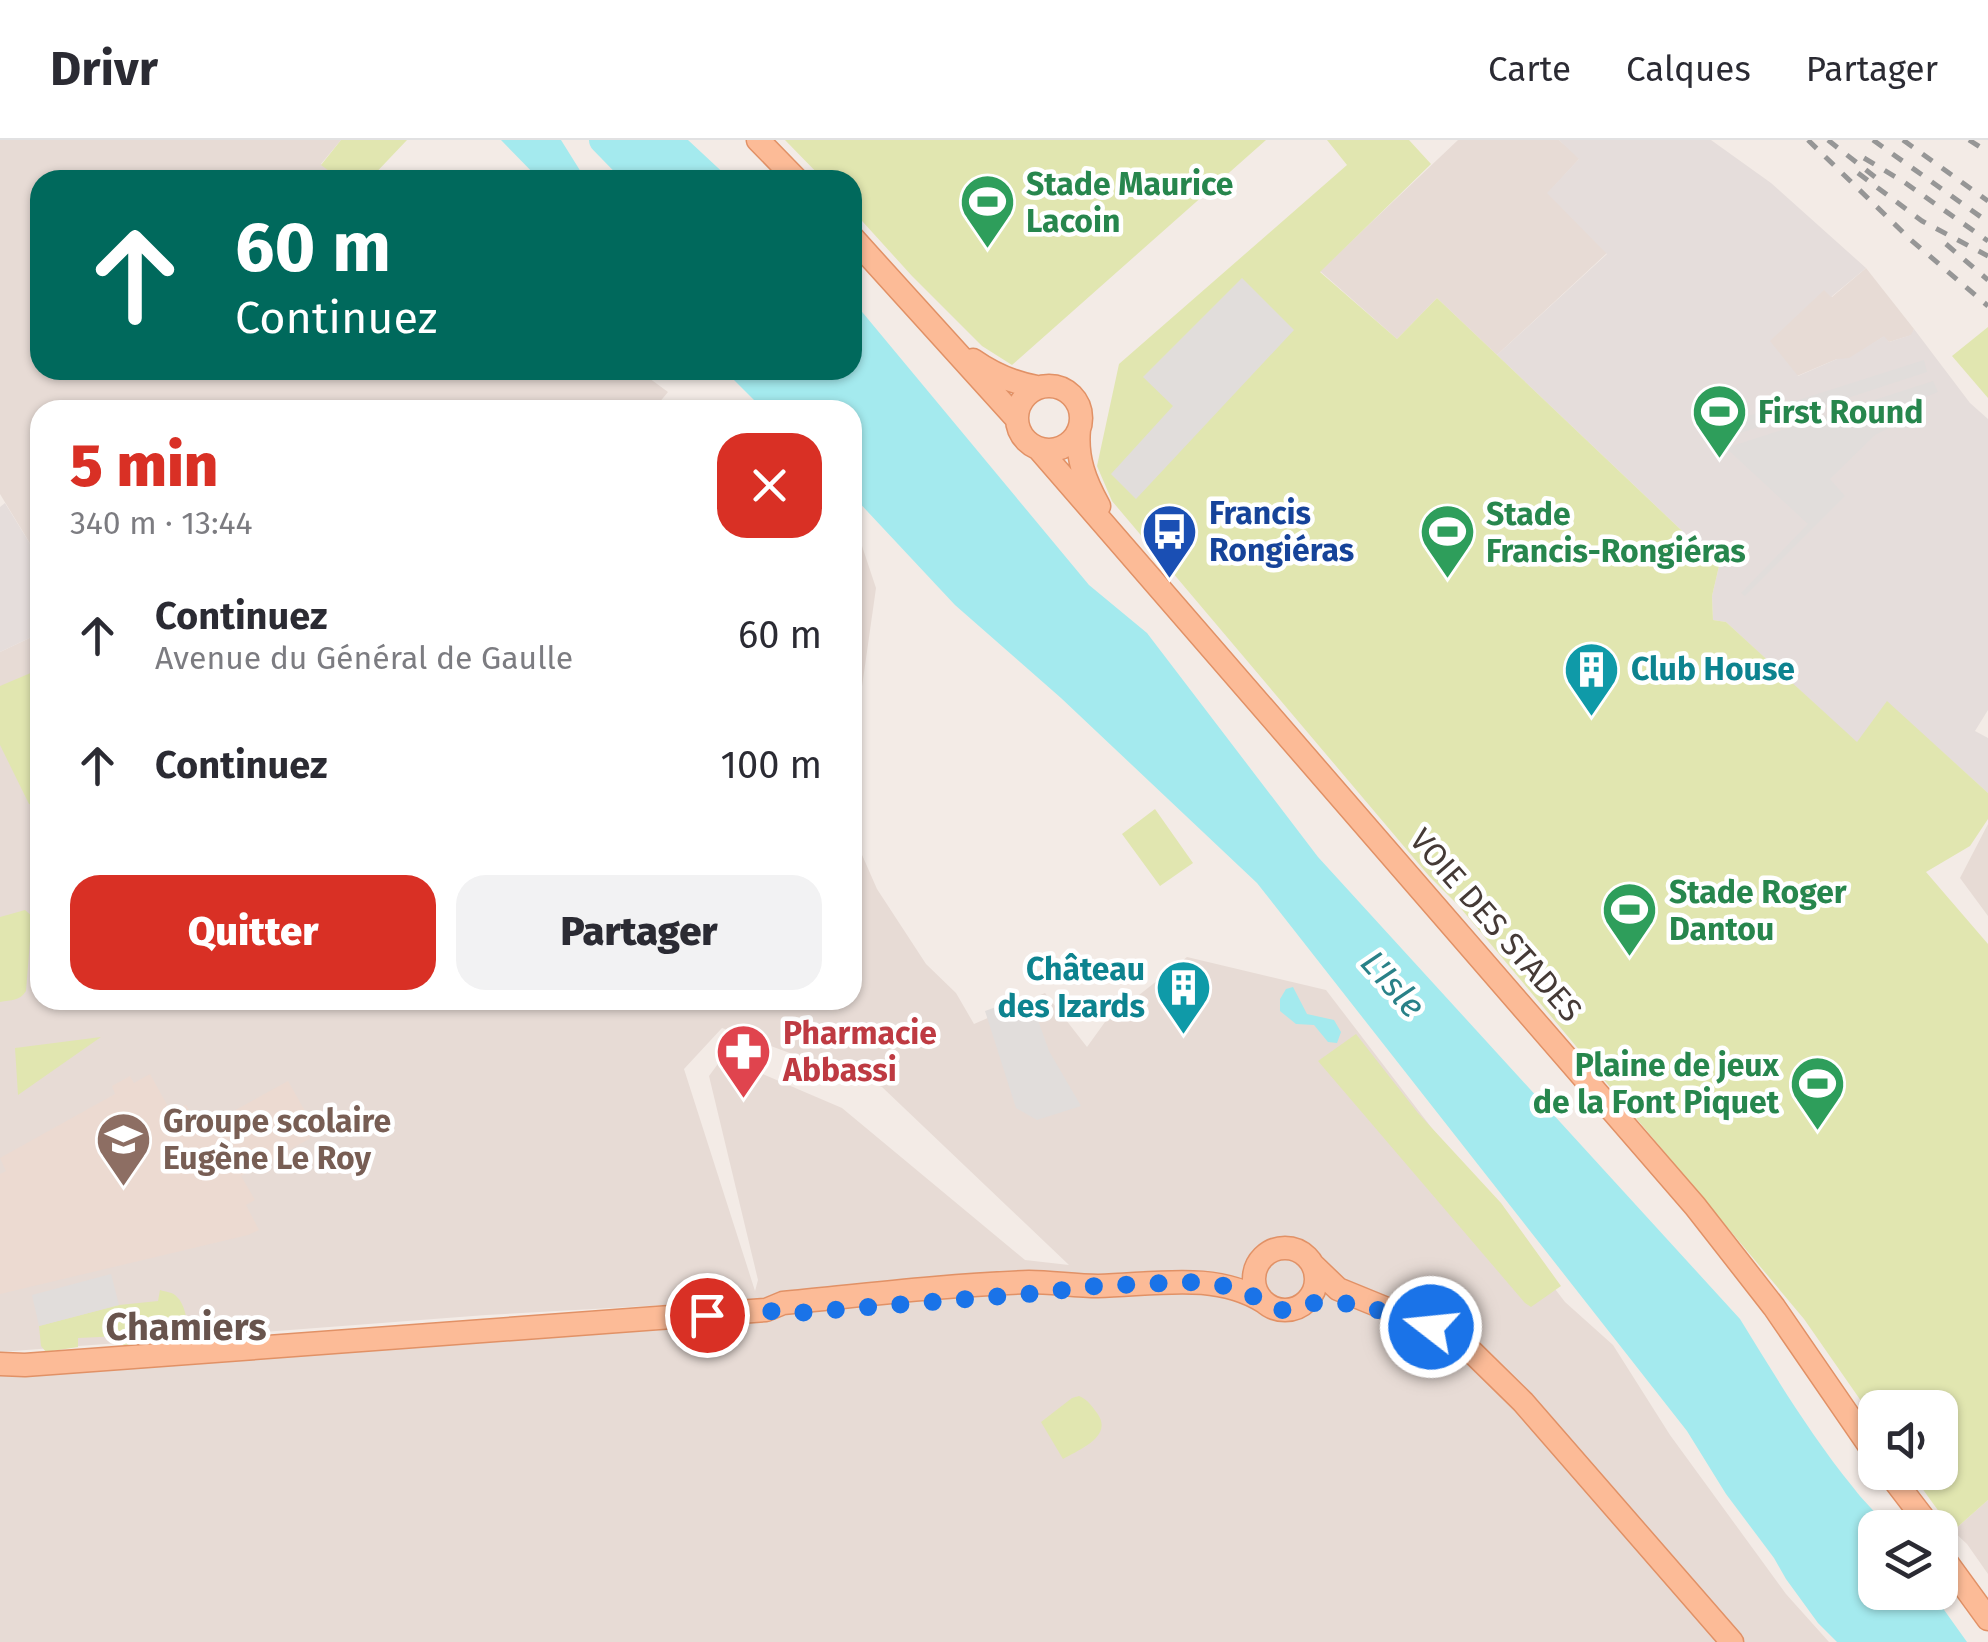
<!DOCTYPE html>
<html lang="fr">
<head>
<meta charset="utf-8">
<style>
  body { margin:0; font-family:"Fira Sans",sans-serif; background:#f2f2f3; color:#2b2b33; height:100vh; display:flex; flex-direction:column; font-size:38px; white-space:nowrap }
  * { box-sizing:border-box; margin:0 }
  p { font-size:32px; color:#7c7c81 }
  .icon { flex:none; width:55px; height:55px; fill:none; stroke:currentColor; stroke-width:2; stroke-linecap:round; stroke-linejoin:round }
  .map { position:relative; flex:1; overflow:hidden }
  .details { position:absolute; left:30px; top:260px; width:832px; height:610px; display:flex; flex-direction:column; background:#fff; border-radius:30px; box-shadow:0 2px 8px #0004 }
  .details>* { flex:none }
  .top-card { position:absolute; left:30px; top:30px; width:832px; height:210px; border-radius:30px; box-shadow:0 2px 8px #0004; background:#00695c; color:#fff; overflow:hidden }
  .fabs { position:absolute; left:1858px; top:1250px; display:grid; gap:20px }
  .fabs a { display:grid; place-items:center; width:100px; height:100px; border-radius:20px; background:#fff; box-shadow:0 2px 8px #0004; font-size:50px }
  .pin { position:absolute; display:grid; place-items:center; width:85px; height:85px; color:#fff; margin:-42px; border:5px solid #fff; border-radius:50%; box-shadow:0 2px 10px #0007 }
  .me { position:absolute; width:110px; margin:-55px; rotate:286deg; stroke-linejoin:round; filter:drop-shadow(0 0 8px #0008) }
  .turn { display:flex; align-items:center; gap:35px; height:210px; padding:0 40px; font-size:45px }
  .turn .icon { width:130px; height:130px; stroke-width:2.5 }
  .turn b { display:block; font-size:70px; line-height:85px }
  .round { display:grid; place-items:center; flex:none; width:105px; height:105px; border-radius:30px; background:#f2f2f3 }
  .summary { display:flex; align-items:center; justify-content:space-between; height:170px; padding:0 40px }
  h1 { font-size:60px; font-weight:800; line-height:75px; color:#d93025 }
  .primary-button { display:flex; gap:20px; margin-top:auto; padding:20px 40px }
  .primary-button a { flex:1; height:115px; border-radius:30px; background:#d93025; color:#fff; font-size:40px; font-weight:800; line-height:115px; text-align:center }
  .primary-button a+a { background:#f2f2f3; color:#2b2b33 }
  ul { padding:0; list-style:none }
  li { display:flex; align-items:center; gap:30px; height:130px; padding:0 40px }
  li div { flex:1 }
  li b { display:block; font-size:38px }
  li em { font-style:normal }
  header { display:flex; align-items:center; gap:60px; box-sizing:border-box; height:140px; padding:0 50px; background:#fff; border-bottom:2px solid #e1e1e2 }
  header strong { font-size:48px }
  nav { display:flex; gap:55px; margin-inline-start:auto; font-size:35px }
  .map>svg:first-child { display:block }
  .residential { fill:#e7dbd5; fill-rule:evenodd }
  .industrial { fill:#e5dddb }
  .education { fill:#ecdad1 }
  .green { fill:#e1e6b0 }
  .parking { fill:#e1dddb }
  .water { fill:#a4eaee }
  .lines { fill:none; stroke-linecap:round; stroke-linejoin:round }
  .river { stroke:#a4eaee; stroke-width:28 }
  .major-casing { stroke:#e19166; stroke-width:25 }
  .major { stroke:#fcbb97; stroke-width:22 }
  .rail { stroke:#969696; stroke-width:5; stroke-dasharray:12 12; stroke-linecap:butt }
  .route { stroke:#1a73e8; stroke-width:18; stroke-dasharray:0 32.4 }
  .labels { text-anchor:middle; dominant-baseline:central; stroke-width:9; stroke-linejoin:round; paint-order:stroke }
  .leisure-label { font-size:32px; font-weight:bold; fill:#27864d; stroke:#fff; text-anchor:start }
  .transit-label { font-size:32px; font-weight:bold; fill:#164399; stroke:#fff; text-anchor:start }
  .culture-label { font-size:32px; font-weight:bold; fill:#0d838f; stroke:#fff; text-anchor:start }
  .street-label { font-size:32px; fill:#453a36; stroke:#fff }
  .health-label { font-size:32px; font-weight:bold; fill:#be3a42; stroke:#fff; text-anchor:start }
  .education-label { font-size:32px; font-weight:bold; fill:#785e54; stroke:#fff; text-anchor:start }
  .water-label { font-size:35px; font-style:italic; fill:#298188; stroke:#fff }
  .quarter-label { font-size:38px; font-weight:bold; fill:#68544d; stroke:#fff }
</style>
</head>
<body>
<header>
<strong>Drivr</strong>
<nav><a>Carte</a><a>Calques</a><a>Partager</a></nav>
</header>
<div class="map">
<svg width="1988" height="1502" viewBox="0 0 1988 1502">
  <rect width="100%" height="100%" fill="#f3ebe6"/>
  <path class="residential" d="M 0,0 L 341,0 L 321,24 L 341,40 L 40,40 L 40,230 L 638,230 L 668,252 L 653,270 L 40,270 L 40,420 L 0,354 Z
    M 1458,0 L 1559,0 L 1580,18 L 1548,53 L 1607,113 L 1497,215 L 1437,158 L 1397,199 L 1320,131 Z
    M 1866,128 L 1914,189 L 1912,195 L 1889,202 L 1883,197 L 1849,219 L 1837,219 L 1797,236 L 1769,201 L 1824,149 L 1832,157 Z
    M 853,396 L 862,406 L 876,448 L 853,610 Z
    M 40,493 L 40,860 L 852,860 L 853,679 L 859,708 L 877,749 L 926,824 L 956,853 L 974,884 L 1045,853 L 1087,907 L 1105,882 L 1187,817 L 1326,850 L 1565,1162 L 1613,1205 L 1670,1295 L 1786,1454 L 1829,1502 L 0,1502 L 0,1219 L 754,1160 L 486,1175 L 0,1212 L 0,512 ZM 722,888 L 882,947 L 1069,1125 L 1025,1120 L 842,968 L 723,917 L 709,936 L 758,1140 L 755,1151 L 684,929 Z
    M 1988,684 L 1988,776 L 1960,738 Z
    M 1988,1360 L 1988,1434 L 1967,1404 L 1953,1391 Z"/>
  <path class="industrial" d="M 1559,0 L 1711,0 L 1771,43 L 1866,128 L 1831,157 L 1824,150 L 1770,201 L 1798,236 L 1837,219 L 1849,218 L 1884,196 L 1889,202 L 1911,195 L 1914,189 L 1970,263 L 1988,279 L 1988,570 L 1975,591 L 1988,598 L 1988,653 L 1887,562 L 1857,603 L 1726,482 L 1713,480 L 1712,456 L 1719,426 L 1497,215 L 1607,114 L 1547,53 L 1579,19 Z
    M 5,363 L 40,420 L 40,493 L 0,512 L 0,367 Z"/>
  <path class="education" d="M 150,934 L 171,972 L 186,965 L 201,989 L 288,941 L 314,987 L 309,999 L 241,1036 L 255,1060 L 246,1065 L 259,1090 L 248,1095 L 0,1154 L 0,1034 L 6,1031 L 0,1018 L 115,954 L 112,946 L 130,936 L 134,943 Z"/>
  <path class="green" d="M 341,0 L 407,0 L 369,40 L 341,40 L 321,25 Z
    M 785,0 L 1266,0 L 1012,225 L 982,206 L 912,136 L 853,71 L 852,40 L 824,40 Z
    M 1327,0 L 1409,0 L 1431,24 L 1320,132 L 1397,199 L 1437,158 L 1719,426 L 1712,456 L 1713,480 L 1726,482 L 1857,602 L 1887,561 L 1988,653 L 1988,679 L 1970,706 L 1926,732 L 1988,804 L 1988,1360 L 1953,1391 L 1911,1333 L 1940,1332 L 1940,1268 L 1875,1268 L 1875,1281 L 1804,1179 L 1458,765 L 1429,736 L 1112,361 L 1097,326 L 1119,224 L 1347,25 Z
    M 1988,187 L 1988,258 L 1952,216 Z
    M 40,529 L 40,602 L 36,638 L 40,639 L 40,665 L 29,664 L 0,605 L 0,546 Z
    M 1155,669 L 1193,723 L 1160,746 L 1122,694 Z
    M 25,770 L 32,776 L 26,851 C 20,861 11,860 0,862 L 0,777 Z
    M 1356,894 L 1418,973 L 1501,1063 L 1561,1146 L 1531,1167 L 1525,1163 L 1318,921 Z
    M 101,897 L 18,955 L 15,908 Z
    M 160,1150 C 166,1152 173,1152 177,1157 C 186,1165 189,1188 187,1200 L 123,1205 L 122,1196 L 78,1198 L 78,1207 L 46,1212 L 41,1206 L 39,1186 L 119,1165 L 158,1161 Z
    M 1079,1256 C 1088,1260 1091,1265 1097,1273 C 1114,1296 1080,1309 1063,1319 L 1041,1282 L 1072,1258 Z"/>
  <path class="parking" d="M 1242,138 L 1294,190 L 1136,359 L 1111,334 L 1173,266 L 1143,237 Z
    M 1924,220 L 1927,232 L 1719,300 L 1710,288 Z
    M 1933,241 L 1938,252 L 1923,258 L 1927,267 L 1913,276 L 1875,295 L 1830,339 L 1845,356 L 1745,456 L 1741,453 L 1808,384 L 1726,308 Z
    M 1029,855 L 1049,911 L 1081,966 L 1037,980 L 1016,968 L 985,871 Z
    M 111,1134 L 119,1165 L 39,1186 L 32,1155 Z"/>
  <path class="water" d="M 501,0 L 561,0 L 586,40 L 540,40 Z
    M 616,0 L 688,0 L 731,40 L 655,40 Z
    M 853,161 L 1089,445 L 1147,493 L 1318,717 L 1740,1179 C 1775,1236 1810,1294 1852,1346 C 1863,1361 1876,1372 1887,1387 L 1875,1388 L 1875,1452 L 1932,1453 L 1967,1502 L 1837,1502 L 1818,1483 L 1786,1439 L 1774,1418 L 1726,1354 L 1687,1291 L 1257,743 L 1061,558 L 955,465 L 853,356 L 852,270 L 764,270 L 724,230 L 852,230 Z
    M 1293,847 L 1307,874 L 1334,880 L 1341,892 L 1337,903 L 1328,902 L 1314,885 L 1296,884 L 1280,871 L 1280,859 L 1286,849 Z"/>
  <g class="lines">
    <path class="river" d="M 603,0 L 642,40"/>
    <defs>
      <path id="major" d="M 758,0 L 797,40
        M 852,97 L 1016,278
        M 973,220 C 993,234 1013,243 1037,247
        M1017 278a32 32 0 1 1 64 0a32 32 0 1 1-64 0Z
        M 1079,289 C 1076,318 1085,341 1099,366
        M 1038,308 L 1695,1066 L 1774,1167 L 1875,1314
        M1254 1139a31 31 0 1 1 62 0a31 31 0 1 1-62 0Z
        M 1313,1125 L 1338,1149 L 1431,1187 L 1452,1198 L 1472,1212 L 1523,1262 L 1732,1502
        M 0,1224 L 25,1225 L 766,1170 L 783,1163 C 865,1155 947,1145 1029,1142 C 1052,1142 1075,1146 1098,1146 C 1153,1145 1215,1131 1264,1162
        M 1888,1332 L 1931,1388
        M 1940,1413 L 1988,1479"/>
    </defs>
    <use href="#major" class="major-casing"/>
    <use href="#major" class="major"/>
    <path class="rail" d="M 1808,0 L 1911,100 L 1988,166
      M 1828,0 L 1875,37
      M 1873,0 L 1988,82
      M 1903,0 L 1988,61
      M 1969,0 L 1988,12
      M 1864,18 L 1904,42 L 1988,101
      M 1858,33 L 1922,81 L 1988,116
      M 1946,104 L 1988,140"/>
  </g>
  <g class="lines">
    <path class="route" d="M 707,1175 L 766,1170 L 784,1174 L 1040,1153 L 1095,1146 L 1189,1142 L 1235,1147 L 1280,1170 C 1294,1170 1306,1164 1320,1162 C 1349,1160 1404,1176 1431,1187"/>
  </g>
  <defs>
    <symbol id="stadium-pin" viewBox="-11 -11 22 30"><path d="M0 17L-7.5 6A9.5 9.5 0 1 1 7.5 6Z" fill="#2e9e5b" stroke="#fff"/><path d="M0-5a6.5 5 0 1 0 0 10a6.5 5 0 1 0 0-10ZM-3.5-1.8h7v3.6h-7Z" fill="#fff"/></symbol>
    <symbol id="bus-pin" viewBox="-11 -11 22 30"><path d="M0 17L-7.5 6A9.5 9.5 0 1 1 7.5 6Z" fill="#1a4fb4" stroke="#fff"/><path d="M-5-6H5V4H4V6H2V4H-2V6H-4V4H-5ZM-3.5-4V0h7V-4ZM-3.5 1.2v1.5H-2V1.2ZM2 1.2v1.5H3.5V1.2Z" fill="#fff"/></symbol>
    <symbol id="building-pin" viewBox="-11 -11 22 30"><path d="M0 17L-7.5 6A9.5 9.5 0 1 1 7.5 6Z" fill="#0f9aa8" stroke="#fff"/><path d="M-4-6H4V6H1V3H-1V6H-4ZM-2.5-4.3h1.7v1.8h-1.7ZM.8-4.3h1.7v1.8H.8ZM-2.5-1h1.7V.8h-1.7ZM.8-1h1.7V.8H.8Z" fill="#fff"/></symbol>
    <symbol id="pharmacy-pin" viewBox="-11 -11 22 30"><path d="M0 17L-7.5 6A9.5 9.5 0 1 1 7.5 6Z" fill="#e0444e" stroke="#fff"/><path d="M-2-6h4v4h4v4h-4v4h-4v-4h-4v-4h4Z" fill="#fff"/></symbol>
    <symbol id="school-pin" viewBox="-11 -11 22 30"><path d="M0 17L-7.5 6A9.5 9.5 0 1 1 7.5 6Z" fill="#8d6e63" stroke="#fff"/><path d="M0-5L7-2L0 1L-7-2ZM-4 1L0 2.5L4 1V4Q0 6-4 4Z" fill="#fff"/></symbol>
  </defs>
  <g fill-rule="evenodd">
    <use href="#stadium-pin" x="956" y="30" width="63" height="86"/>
    <use href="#stadium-pin" x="1688" y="240" width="63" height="86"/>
    <use href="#bus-pin" x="1138" y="360" width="63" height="86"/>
    <use href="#stadium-pin" x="1416" y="360" width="63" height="86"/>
    <use href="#building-pin" x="1560" y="498" width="63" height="86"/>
    <use href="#stadium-pin" x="1598" y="738" width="63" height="86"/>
    <use href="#building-pin" x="1152" y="816" width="63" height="86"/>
    <use href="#pharmacy-pin" x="712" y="880" width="63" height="86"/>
    <use href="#stadium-pin" x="1786" y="912" width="63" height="86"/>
    <use href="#school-pin" x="92" y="968" width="63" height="86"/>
  </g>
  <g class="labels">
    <g class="leisure-label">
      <text x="1026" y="44">Stade Maurice<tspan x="1026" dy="37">Lacoin</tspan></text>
      <text x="1758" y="272">First Round</text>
      <text x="1486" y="374">Stade<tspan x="1486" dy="37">Francis-Rongiéras</tspan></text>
      <text x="1669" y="752">Stade Roger<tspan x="1669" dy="37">Dantou</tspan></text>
      <text x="1779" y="925" text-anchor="end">Plaine de jeux<tspan x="1779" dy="37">de la Font Piquet</tspan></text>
    </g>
    <g class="transit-label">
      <text x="1209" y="373">Francis<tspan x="1209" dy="37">Rongiéras</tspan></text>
    </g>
    <g class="culture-label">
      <text x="1631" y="529">Club House</text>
      <text x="1145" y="829" text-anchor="end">Château<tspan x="1145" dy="37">des Izards</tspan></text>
    </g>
    <g class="street-label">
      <text transform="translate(1496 785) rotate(49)">VOIE DES STADES</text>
    </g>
    <g class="health-label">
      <text x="783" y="893">Pharmacie<tspan x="783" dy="37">Abbassi</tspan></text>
    </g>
    <g class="education-label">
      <text x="163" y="981">Groupe scolaire<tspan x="163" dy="37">Eugène Le Roy</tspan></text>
    </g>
    <g class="water-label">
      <text transform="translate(1393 844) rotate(48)">L'Isle</text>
    </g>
    <g class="quarter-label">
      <text x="186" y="1187">Chamiers</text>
    </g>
  </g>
</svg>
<div class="fabs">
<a><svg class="icon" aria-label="sound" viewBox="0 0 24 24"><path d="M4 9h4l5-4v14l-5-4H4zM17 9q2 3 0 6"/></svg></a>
<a><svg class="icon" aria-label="layers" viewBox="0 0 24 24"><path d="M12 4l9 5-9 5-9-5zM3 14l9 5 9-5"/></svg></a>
</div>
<div class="pin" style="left:707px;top:1175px;background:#d93025"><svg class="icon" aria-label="arrive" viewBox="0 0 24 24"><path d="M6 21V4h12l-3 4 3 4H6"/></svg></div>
<svg class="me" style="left:1431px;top:1187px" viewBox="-20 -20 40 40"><circle r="17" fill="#1a73e8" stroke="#fff" stroke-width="3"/><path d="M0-11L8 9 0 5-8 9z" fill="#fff"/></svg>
<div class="top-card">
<div class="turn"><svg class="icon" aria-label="ahead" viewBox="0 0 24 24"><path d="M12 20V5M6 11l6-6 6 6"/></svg><div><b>60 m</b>Continuez</div></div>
</div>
<section class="details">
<div class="summary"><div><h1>5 min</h1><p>340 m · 13:44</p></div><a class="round" style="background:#d93025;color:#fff"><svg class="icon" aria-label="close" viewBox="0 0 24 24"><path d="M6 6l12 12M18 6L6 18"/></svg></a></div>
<ul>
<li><svg class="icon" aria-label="ahead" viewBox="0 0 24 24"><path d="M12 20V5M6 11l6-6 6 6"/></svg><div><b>Continuez</b><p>Avenue du Général de Gaulle</p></div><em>60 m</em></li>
<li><svg class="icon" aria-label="ahead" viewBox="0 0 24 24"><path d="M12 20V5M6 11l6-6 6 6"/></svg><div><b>Continuez</b></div><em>100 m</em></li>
</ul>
<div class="primary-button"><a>Quitter</a><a>Partager</a></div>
</section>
</div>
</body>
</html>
